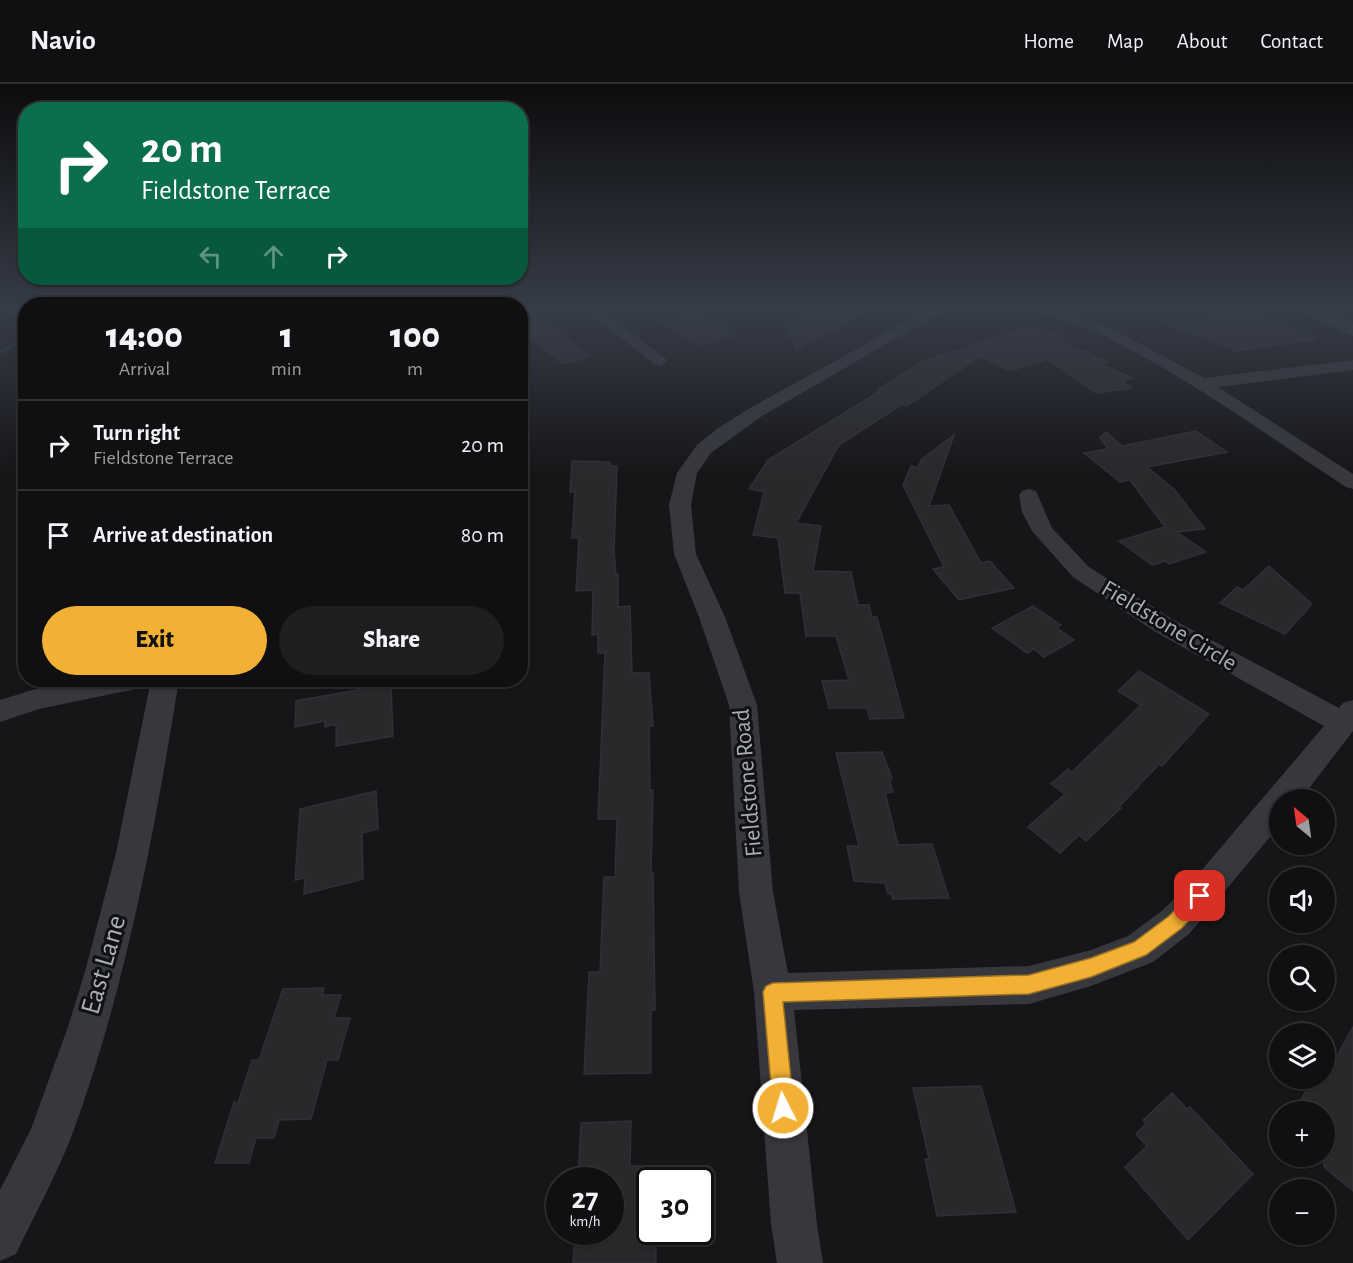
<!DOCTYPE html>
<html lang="en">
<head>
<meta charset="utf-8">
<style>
  body { margin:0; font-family:"Alegreya Sans",sans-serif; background:#1e1e20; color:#f1f3f6; height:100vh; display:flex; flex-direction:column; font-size:22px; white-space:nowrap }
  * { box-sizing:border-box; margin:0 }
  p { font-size:20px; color:#9c9d9f }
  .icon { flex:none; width:33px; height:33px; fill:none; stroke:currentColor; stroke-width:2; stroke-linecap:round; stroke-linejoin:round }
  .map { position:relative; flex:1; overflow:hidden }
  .details { position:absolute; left:18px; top:213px; width:510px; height:390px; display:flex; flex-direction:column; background:#101012; border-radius:24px; box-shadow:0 2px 4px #0004,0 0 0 2px #303032 }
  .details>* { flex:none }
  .top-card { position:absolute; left:18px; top:18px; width:510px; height:183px; border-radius:24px; box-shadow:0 2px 4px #0004,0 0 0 2px #303032; background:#0b6e4f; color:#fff; overflow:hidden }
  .needle { width:39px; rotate:331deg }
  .tools { position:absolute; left:1269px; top:705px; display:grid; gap:12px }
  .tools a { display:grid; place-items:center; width:66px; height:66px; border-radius:50%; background:#101012; box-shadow:0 2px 4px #0004,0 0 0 2px #303032; font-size:30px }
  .speed { position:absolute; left:546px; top:1083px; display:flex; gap:12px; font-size:30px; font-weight:700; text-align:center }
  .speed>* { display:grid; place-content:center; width:78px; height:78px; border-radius:50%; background:#101012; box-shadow:0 2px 4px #0004,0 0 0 2px #303032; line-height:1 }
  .speed small { font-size:15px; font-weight:400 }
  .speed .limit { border:3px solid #111; border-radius:9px; background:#fff; color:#111 }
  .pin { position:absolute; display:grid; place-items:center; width:51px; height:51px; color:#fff; margin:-26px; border-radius:12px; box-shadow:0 3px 9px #0006 }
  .me { position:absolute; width:66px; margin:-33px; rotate:355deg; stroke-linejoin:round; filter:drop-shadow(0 0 4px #0008) }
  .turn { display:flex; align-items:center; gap:21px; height:126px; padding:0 24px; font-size:27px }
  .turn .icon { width:78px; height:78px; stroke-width:2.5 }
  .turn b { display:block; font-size:42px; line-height:51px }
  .lanes { display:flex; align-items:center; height:57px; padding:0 24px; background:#0003; justify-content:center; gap:30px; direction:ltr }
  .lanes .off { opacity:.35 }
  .eta { display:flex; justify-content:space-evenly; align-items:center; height:102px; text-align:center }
  .eta b { font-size:36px; font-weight:800; line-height:42px }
  .button { display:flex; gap:12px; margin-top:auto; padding:12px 24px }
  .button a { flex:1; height:69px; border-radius:36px; background:#f2b134; color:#111; font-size:24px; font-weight:800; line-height:69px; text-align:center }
  .button a+a { background:#1e1e20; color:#f1f3f6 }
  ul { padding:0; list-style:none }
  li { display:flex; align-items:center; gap:18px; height:90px; padding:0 24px; border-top:2px solid #303032 }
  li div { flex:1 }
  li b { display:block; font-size:22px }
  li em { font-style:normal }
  header { display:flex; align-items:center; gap:36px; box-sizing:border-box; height:84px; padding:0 30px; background:#101012; border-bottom:2px solid #303032 }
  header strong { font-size:28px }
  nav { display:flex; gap:33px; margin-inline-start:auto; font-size:21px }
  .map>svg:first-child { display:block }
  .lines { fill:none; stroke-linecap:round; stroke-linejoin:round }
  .stream { fill:#2c353c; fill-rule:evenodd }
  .building { fill:#29292c; stroke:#303034; stroke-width:1.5 }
  .minor { fill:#37383d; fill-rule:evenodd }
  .secondary { fill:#45474d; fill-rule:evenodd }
  .route { fill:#f2b134; stroke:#9d7322; stroke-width:1.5 }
  .labels { text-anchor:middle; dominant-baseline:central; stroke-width:6; stroke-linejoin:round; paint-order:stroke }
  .street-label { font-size:24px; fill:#a8adb8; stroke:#111113 }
  .near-street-label { font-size:28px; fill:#a8adb8; stroke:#111113 }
</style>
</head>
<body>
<header>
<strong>Navio</strong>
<nav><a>Home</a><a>Map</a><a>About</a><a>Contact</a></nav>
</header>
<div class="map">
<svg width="1353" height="1179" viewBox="0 0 1353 1179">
  <rect width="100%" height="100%" fill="#161618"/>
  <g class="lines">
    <path class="stream" d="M 24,254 L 26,254 L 26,257 L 0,270 L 0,267 Z"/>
  </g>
  <path class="building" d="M 694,225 L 737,250 L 699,261 L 658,235 Z
    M 810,225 L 872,225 L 796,265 L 785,237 Z
    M 1253,225 L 1317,255 L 1236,267 L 1156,235 Z
    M 538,230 L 567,254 L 591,272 L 563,280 L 520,245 L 520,234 Z
    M 1030,243 L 1061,252 L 1058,255 L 1108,278 L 1101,280 L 1132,294 L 1123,298 L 1132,304 L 1097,309 L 1047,275 L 1010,287 L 980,272 L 907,322 L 902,320 L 839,361 L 796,439 L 821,442 L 813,487 L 851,488 L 858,521 L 869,521 L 872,533 L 877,533 L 904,634 L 870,635 L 867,624 L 829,624 L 822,597 L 849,596 L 836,552 L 806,552 L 800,509 L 785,509 L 778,454 L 753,451 L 764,408 L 749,405 L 768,376 L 880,307 L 877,306 L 923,277 Z
    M 1196,347 L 1227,368 L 1147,383 L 1174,405 L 1205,445 L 1177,448 L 1206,468 L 1169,480 L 1165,477 L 1152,481 L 1119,457 L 1165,443 L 1130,396 L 1120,398 L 1084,369 L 1108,365 L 1100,354 L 1106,348 L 1122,362 Z
    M 954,351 L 929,422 L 949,421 L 981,479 L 990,477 L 1014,504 L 959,516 L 933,485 L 944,483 L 903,401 L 911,382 L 918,384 L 921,376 Z
    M 572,377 L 610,378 L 610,382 L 617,382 L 614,467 L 616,490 L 618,490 L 618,523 L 630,522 L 632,589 L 649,589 L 653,642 L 649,643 L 650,706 L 653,706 L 651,788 L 653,788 L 655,926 L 651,926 L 651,989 L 584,990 L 589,888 L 600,888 L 604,793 L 615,793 L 617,735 L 598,735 L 605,569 L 598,569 L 598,550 L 592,551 L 593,506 L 576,507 L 579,454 L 572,454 L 575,408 L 570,408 Z
    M 1269,482 L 1312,520 L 1285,550 L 1220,519 L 1237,503 L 1243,506 Z
    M 1033,522 L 1061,541 L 1057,544 L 1074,556 L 1044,573 L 1034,565 L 1027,569 L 992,544 Z
    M 1139,587 L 1209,630 L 1162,682 L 1159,680 L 1119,723 L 1121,724 L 1086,757 L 1079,751 L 1060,769 L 1028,743 L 1065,710 L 1051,700 L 1068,685 L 1072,688 L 1141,621 L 1118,607 Z
    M 385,601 L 391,601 L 393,652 L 336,662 L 336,640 L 325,643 L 325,637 L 295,643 L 296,617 Z
    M 882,668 L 892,694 L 890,698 L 893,708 L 885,709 L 898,761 L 932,760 L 949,814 L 893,815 L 891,810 L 888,810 L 885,799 L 854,797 L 847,762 L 859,762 L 836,669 Z
    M 376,707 L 378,745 L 362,749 L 363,795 L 304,810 L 305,794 L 295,796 L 300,725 Z
    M 324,904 L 322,911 L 341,911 L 334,934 L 350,934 L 338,976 L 327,976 L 311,1035 L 279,1036 L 274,1054 L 256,1054 L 249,1079 L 215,1079 L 234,1018 L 238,1019 L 252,976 L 259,976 L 283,905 Z
    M 1353,943 L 1353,1107 L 1324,1083 L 1324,1028 L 1294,1028 L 1313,994 L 1324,994 L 1324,972 L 1333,979 Z
    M 981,1002 L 1016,1128 L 937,1132 L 925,1075 L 929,1075 L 913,1004 Z
    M 1172,1009 L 1187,1025 L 1190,1023 L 1253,1090 L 1188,1156 L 1125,1083 L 1147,1062 L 1136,1050 L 1146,1040 L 1143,1036 Z
    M 631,1037 L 630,1082 L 650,1082 L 650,1148 L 656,1148 L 656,1179 L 573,1179 L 575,1148 L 610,1148 L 610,1096 L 578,1096 L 581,1039 Z"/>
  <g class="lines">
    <path class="minor" d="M 585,225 L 602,225 L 668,277 L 660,282 L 654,280 Z
      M 929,225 L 947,225 L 762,332 L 711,369 L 697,389 L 691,421 L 696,470 L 725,533 L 757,621 L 773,808 L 788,889 L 1029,882 L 1091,866 L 1128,852 L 1163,826 L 1200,788 L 1324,642 L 1154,547 L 1073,493 L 1032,447 L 1022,428 L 1019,411 L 1022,407 L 1029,405 L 1036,407 L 1052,444 L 1089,483 L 1172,535 L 1339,624 L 1343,619 L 1353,616 L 1353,647 L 1300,716 L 1280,716 L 1280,741 L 1189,850 L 1153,878 L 1091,902 L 1029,920 L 794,926 L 817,1140 L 823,1179 L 777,1179 L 771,1140 L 754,908 L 739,808 L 729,621 L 699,533 L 674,470 L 669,421 L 677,389 L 697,361 L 717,345 L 750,324 Z
      M 1038,225 L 1060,225 L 1105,241 L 1204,294 L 1353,276 L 1353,286 L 1218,303 L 1353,390 L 1353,405 L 1346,403 C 1265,350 1184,290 1096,248 C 1078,240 1058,235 1040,228 Z
      M 84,596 L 145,596 L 141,603 L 131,606 L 39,625 L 0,638 L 0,616 L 39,604 Z
      M 151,596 L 179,596 C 154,750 126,904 72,1051 C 56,1092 35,1130 16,1170 L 0,1177 L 0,1106 L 31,1045 L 69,940 L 86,884 L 116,769 Z"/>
    <path class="secondary" d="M 1300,225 L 1324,225 L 1353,239 L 1353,252 L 1303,229 Z"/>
  </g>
  <linearGradient id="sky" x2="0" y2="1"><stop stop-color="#0c0c0d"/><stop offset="0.58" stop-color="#363c48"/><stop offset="1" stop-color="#363c48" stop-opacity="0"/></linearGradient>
  <rect width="1353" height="390" fill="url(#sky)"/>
  <path class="route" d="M 1200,804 L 1206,806 L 1209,812 L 1206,818 L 1182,844 L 1146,871 L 1091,893 L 1029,910 L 783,918 L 794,1024 L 791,1032 L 783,1035 L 776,1032 L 773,1024 L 763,908 L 766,902 L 773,899 L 1029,891 L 1091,874 L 1134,858 L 1169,832 L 1194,806 Z"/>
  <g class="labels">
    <g class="street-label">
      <text transform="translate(1169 542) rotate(31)">Fieldstone Circle</text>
      <text transform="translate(748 699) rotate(-95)">Fieldstone Road</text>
    </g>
    <g class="near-street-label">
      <text transform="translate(104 881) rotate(-74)">East Lane</text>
    </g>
  </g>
</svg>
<div class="tools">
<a><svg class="needle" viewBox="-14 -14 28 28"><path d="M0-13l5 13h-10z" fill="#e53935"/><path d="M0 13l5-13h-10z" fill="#9c9d9f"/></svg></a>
<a><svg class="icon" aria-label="sound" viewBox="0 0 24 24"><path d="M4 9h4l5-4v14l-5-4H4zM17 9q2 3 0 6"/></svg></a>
<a><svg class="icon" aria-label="search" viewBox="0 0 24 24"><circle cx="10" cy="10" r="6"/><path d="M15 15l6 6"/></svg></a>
<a><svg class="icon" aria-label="layers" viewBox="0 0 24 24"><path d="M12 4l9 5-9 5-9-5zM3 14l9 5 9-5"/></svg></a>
<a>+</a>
<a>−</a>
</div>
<div class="speed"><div>27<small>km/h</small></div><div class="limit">30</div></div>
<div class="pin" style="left:1200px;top:812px;background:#d93025"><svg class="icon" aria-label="arrive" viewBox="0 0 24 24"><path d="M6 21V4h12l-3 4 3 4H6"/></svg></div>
<svg class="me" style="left:783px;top:1024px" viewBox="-20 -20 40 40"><circle r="17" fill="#f2b134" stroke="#fff" stroke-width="3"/><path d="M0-11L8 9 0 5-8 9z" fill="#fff"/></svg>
<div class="top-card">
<div class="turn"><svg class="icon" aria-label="right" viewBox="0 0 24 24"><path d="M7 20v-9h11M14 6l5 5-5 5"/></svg><div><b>20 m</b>Fieldstone Terrace</div></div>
<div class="lanes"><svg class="icon off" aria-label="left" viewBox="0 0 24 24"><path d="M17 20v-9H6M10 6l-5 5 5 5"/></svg><svg class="icon off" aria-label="ahead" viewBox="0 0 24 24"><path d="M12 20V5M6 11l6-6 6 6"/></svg><svg class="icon" aria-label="right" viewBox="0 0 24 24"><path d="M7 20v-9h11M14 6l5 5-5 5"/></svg></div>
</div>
<section class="details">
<div class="eta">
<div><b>14:00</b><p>Arrival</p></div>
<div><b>1</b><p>min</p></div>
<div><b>100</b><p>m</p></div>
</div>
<ul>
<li><svg class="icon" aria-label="right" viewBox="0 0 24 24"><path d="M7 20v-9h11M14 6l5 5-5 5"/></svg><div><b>Turn right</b><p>Fieldstone Terrace</p></div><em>20 m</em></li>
<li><svg class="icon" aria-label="arrive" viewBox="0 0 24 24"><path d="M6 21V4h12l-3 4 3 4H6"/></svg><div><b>Arrive at destination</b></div><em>80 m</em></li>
</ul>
<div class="button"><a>Exit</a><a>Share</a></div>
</section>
</div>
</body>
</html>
